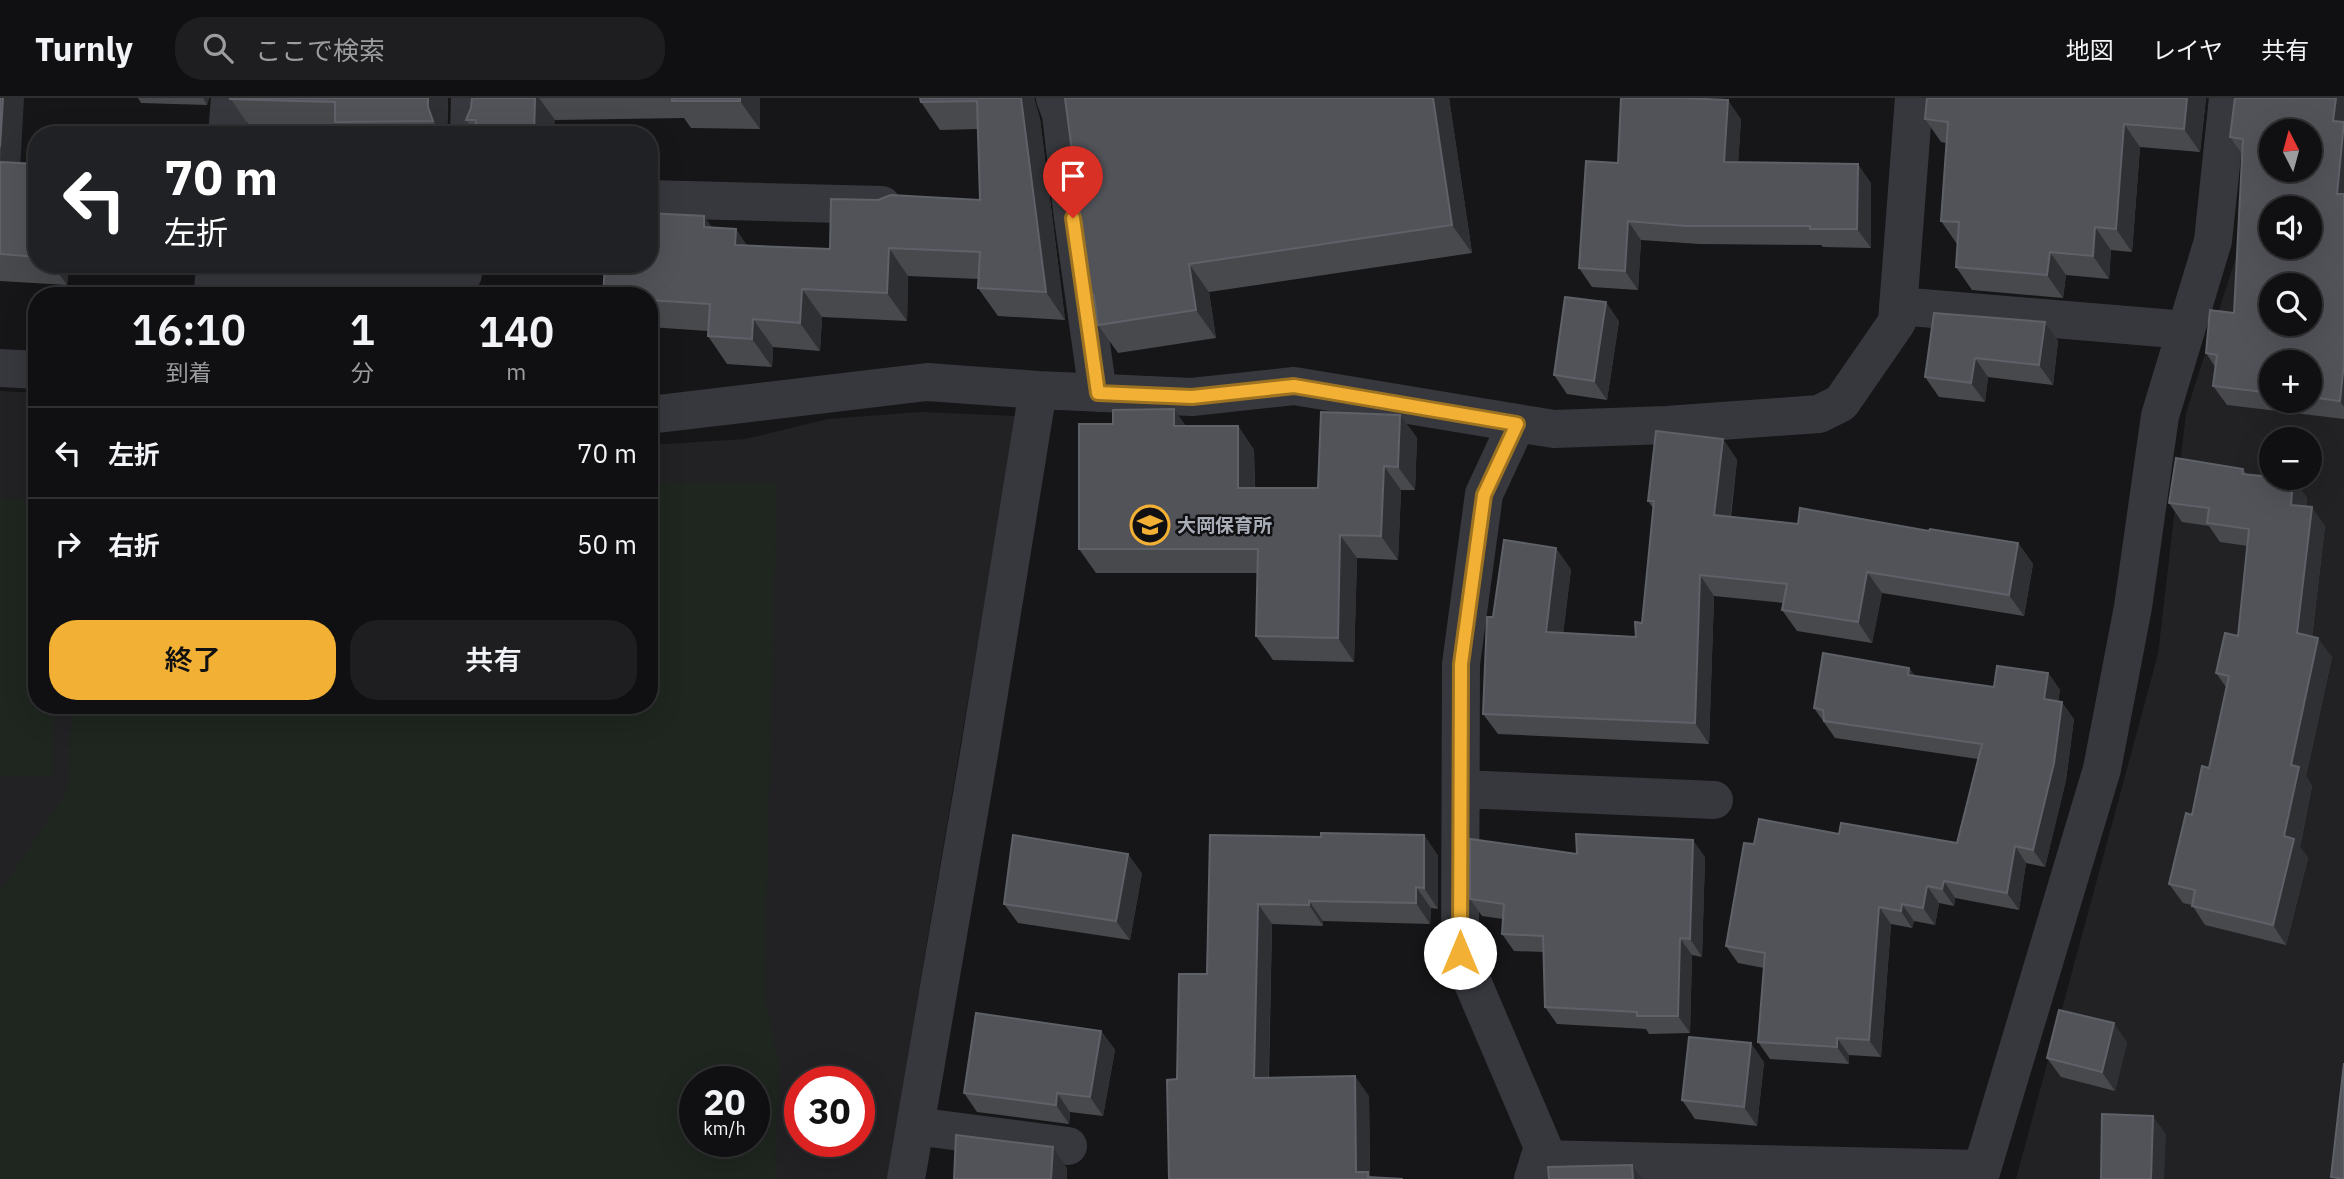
<!DOCTYPE html>
<html lang="ja">
<head>
<meta charset="utf-8">
<style>
  body { margin:0; font-family:"IBM Plex Sans","Noto Sans JP",sans-serif; background:#1e1e20; color:#f1f3f6; height:100vh; display:flex; flex-direction:column; font-size:26px; white-space:nowrap }
  * { box-sizing:border-box; margin:0 }
  p { font-size:23px; color:#9c9d9f }
  .icon { flex:none; width:38px; height:38px; fill:none; stroke:currentColor; stroke-width:2; stroke-linecap:round; stroke-linejoin:round }
  .map { position:relative; flex:1; overflow:hidden }
  .drawer { position:absolute; left:28px; top:189px; width:630px; height:427px; display:flex; flex-direction:column; background:#101012; border-radius:28px; box-shadow:0 7px 28px #0002,0 0 0 2px #303032 }
  .drawer>* { flex:none }
  .hud { position:absolute; left:28px; top:28px; width:630px; height:147px; border-radius:28px; box-shadow:0 7px 28px #0002,0 0 0 2px #303032; background:#202124; color:#fff; overflow:hidden }
  .needle { width:46px; rotate:354deg }
  .controls { position:absolute; left:2259px; top:21px; display:grid; gap:14px }
  .controls a { display:grid; place-items:center; width:63px; height:63px; border-radius:50%; background:#101012; box-shadow:0 7px 28px #0002,0 0 0 2px #303032; font-size:35px }
  .speed { position:absolute; left:679px; top:968px; display:flex; gap:14px; font-size:35px; font-weight:700; text-align:center }
  .speed>* { display:grid; place-content:center; width:91px; height:91px; border-radius:50%; background:#101012; box-shadow:0 7px 28px #0002,0 0 0 2px #303032; line-height:1 }
  .speed small { font-size:18px; font-weight:400 }
  .speed .limit { border:10px solid #d22; background:#fff; color:#111 }
  .pin { position:absolute; display:grid; place-items:center; width:60px; height:60px; color:#fff; margin:-72px -30px; border-radius:50% 50% 50% 0; rotate:-45deg; box-shadow:0 0 7px #0007 }
  .pin .icon { rotate:45deg }
  .me { position:absolute; width:77px; margin:-38px; rotate:0deg; stroke-linejoin:round; filter:drop-shadow(0 0 5px #0008) }
  .turn { display:flex; align-items:center; gap:24px; height:147px; padding:0 21px; font-size:32px }
  .turn .icon { width:91px; height:91px; stroke-width:2.5 }
  .turn b { display:block; font-size:49px; line-height:60px }
  .eta { display:flex; justify-content:space-evenly; align-items:center; height:119px; text-align:center }
  .eta b { font-size:42px; font-weight:600; line-height:49px }
  .primary-button { display:flex; gap:14px; margin-top:auto; padding:14px 21px }
  .primary-button a { flex:1; height:80px; border-radius:28px; background:#f2b134; color:#111; font-size:28px; font-weight:600; line-height:80px; text-align:center }
  .primary-button a+a { background:#1e1e20; color:#f1f3f6 }
  ul { padding:0; list-style:none }
  li { display:flex; align-items:center; gap:21px; height:91px; padding:0 21px; border-top:2px solid #303032 }
  li div { flex:1 }
  li b { display:block; font-size:26px }
  li em { font-style:normal }
  header { display:flex; align-items:center; gap:42px; box-sizing:border-box; height:98px; padding:0 35px; background:#101012; border-bottom:2px solid #303032 }
  header strong { font-size:33px }
  nav { display:flex; gap:38px; margin-inline-start:auto; font-size:24px }
  .search { width:490px; height:63px; background:#1e1e20; display:flex; align-items:center; gap:18px; box-sizing:border-box; padding:0 24px; border-radius:28px; color:#9c9d9f; font-size:26px }
  .map>svg:first-child { display:block }
  .built { fill:#222225; fill-rule:evenodd }
  .green { fill:#1e261f; fill-rule:evenodd }
  .lines { fill:none; stroke-linecap:round; stroke-linejoin:round }
  .minor { stroke:#37383d; stroke-width:38 }
  .wall { fill:#47494d; fill-rule:evenodd }
  .shaded-wall { fill:#2f3033 }
  .building { fill:#525359; stroke:#5f6168; stroke-width:2; fill-rule:evenodd }
  .route-casing { stroke:#9d7322; stroke-width:18 }
  .route { stroke:#f2b134; stroke-width:12 }
  .labels { text-anchor:middle; dominant-baseline:central; stroke-width:5; stroke-linejoin:round; paint-order:stroke }
  .poi-label { font-size:19px; font-weight:bold; fill:#a8adb8; stroke:#111113; text-anchor:start }
</style>
</head>
<body>
<header>
<strong>Turnly</strong>
<div class="search"><svg class="icon" aria-label="search" viewBox="0 0 24 24"><circle cx="10" cy="10" r="6"/><path d="M15 15l6 6"/></svg>ここで検索</div>
<nav><a>地図</a><a>レイヤ</a><a>共有</a></nav>
</header>
<div class="map">
<svg width="2344" height="1081" viewBox="0 0 2344 1081">
  <rect width="100%" height="100%" fill="#161618"/>
  <path class="built" d="M 2255,0 L 2344,0 L 2344,1081 L 2016,1081 L 2158,556 L 2186,315 L 2237,156 ZM 2272,33 L 2310,33 L 2310,72 L 2272,72 ZM 2272,110 L 2310,110 L 2310,149 L 2272,149 ZM 2272,187 L 2310,187 L 2310,226 L 2272,226 ZM 2272,264 L 2310,264 L 2310,303 L 2272,303 ZM 2272,341 L 2310,341 L 2310,380 L 2272,380 Z
    M 0,293 L 37,295 L 37,607 L 649,607 L 649,347 L 745,341 L 828,321 L 920,314 L 1016,318 L 887,1081 L 0,1081 ZM 695,984 L 754,984 L 754,1043 L 695,1043 ZM 800,984 L 859,984 L 859,1043 L 800,1043 Z"/>
  <path class="green" d="M 649,385 L 777,385 L 764,896 L 779,966 L 775,1081 L 0,1081 L 0,794 L 68,692 L 72,607 L 649,607 ZM 695,984 L 754,984 L 754,1043 L 695,1043 Z
    M 0,402 L 37,402 L 37,607 L 55,607 L 52,679 L 0,677 Z"/>
  <g class="lines">
    <path class="minor" d="M 1055,0 L 1061,16 L 1073,120 L 1098,295
      M 227,37 L 230,0
      M 469,37 L 470,0
      M 649,101 L 882,107
      M 212,198 L 215,173 L 463,176 L 464,166
      M 1898,208 L 2186,232
      M 0,270 L 37,272
      M 649,317 L 927,284 L 1038,292 L 1192,299 L 1294,288 L 1517,325
      M 1461,691 L 1714,702
      M 915,1028 L 1068,1048
      M 1539,1061 L 1982,1071
      M 906,1081 L 979,656 L 1038,292
      M 1533,1081 L 1543,1049 L 1460,855 L 1461,566 L 1484,396 L 1517,325 L 1554,331 L 1667,327 L 1819,316 L 1841,305 L 1897,224 L 1914,0
      M 1979,1081 L 2102,671 L 2133,509 L 2160,318 L 2213,143 L 2228,0"/>
  </g>
  <path class="wall" d="M 0,0 L 20,65 L 37,66 L 37,166 L 69,166 L 67,187 L 0,183 Z
    M 138,0 L 209,0 L 207,7 L 141,5 Z
    M 230,0 L 448,0 L 447,37 L 344,37 L 341,31 L 250,29 Z
    M 472,0 L 760,0 L 760,31 L 691,30 L 684,20 L 555,22 L 476,36 L 466,22 L 471,10 Z
    M 920,0 L 1034,0 L 1040,21 L 1065,222 L 998,218 L 978,190 L 979,181 L 908,178 L 907,223 L 822,219 L 820,253 L 773,249 L 772,269 L 727,266 L 708,238 L 708,233 L 649,229 L 649,99 L 661,116 L 704,118 L 712,130 L 747,147 L 830,151 L 878,102 L 980,102 L 978,31 L 940,32 L 921,4 Z
    M 1449,0 L 1472,155 L 1209,194 L 1216,240 L 1118,255 L 1098,227 L 1095,203 L 1091,197 Z
    M 1621,0 L 1697,0 L 1697,1 L 1741,21 L 1738,65 L 1871,85 L 1871,150 L 1823,149 L 1821,147 L 1699,146 L 1641,142 L 1638,192 L 1592,189 L 1579,170 L 1618,65 Z
    M 2206,0 L 2200,54 L 2140,49 L 2132,154 L 2111,152 L 2109,181 L 2066,177 L 2063,200 L 1972,192 L 1956,169 L 1958,146 L 1957,146 L 1941,123 L 1946,45 L 1941,44 L 1925,21 Z
    M 2344,0 L 2344,321 L 2227,307 L 2213,288 L 2216,270 L 2206,255 L 2234,215 L 2242,56 L 2230,39 ZM 2272,264 L 2310,264 L 2310,303 L 2272,303 Z
    M 1619,223 L 1607,302 L 1567,296 L 1554,277 Z
    M 2045,224 L 2058,243 L 2053,287 L 1988,279 L 1985,304 L 1939,299 L 1925,279 Z
    M 1400,317 L 1417,340 L 1415,392 L 1401,392 L 1398,462 L 1357,460 L 1354,564 L 1273,562 L 1256,538 L 1258,475 L 1096,475 L 1079,451 L 1186,328 L 1238,328 L 1254,352 L 1255,390 L 1318,390 Z
    M 1723,341 L 1737,362 L 1731,419 L 1798,426 L 1929,433 L 2018,445 L 2033,466 L 2024,518 L 1882,495 L 1872,545 L 1797,533 L 1782,512 L 1784,505 L 1714,498 L 1709,646 L 1498,636 L 1483,616 L 1493,519 L 1571,471 L 1563,535 L 1636,539 L 1642,525 L 1653,410 L 1648,403 Z
    M 2243,371 L 2247,377 L 2293,381 L 2307,400 L 2306,409 L 2325,428 L 2312,539 L 2332,559 L 2306,678 L 2312,688 L 2300,749 L 2308,760 L 2286,847 L 2205,827 L 2192,807 L 2183,805 L 2169,786 L 2209,670 L 2226,589 L 2216,575 L 2238,538 L 2248,448 L 2220,444 L 2209,428 L 2182,424 L 2169,405 Z
    M 1909,570 L 1915,578 L 1994,589 L 2048,575 L 2060,592 L 2058,603 L 2074,621 L 2066,682 L 2045,769 L 2026,765 L 2019,812 L 1955,800 L 1954,808 L 1939,805 L 1935,827 L 1914,823 L 1912,830 L 1891,826 L 1881,959 L 1849,957 L 1849,966 L 1770,961 L 1758,944 L 1764,870 L 1738,865 L 1726,848 L 1754,746 L 1839,736 L 1957,745 L 1978,661 L 1835,640 L 1814,610 Z
    M 1210,737 L 1321,739 L 1424,737 L 1438,758 L 1438,811 L 1431,810 L 1430,826 L 1323,823 L 1323,828 L 1272,826 L 1269,979 L 1369,998 L 1370,1077 L 1169,1081 L 1177,981 L 1207,876 Z
    M 1577,756 L 1705,759 L 1702,859 L 1692,857 L 1690,935 L 1649,936 L 1646,931 L 1557,926 L 1545,909 L 1544,854 L 1514,853 L 1502,836 L 1503,821 L 1482,818 L 1470,801 Z
    M 1142,775 L 1130,842 L 1018,825 L 1004,806 Z
    M 1101,933 L 1115,952 L 1103,1018 L 1070,1014 L 1069,1026 L 977,1014 L 964,995 Z
    M 2127,944 L 2115,993 L 2061,979 L 2047,960 Z
    M 1764,964 L 1757,1028 L 1695,1021 L 1682,1002 Z"/>
  <path class="shaded-wall" d="M 3,0 L 24,0 L 19,92 L 0,65 Z
    M 203,0 L 209,0 L 207,7 Z
    M 428,0 L 448,0 L 447,37 L 443,37 L 433,23 L 428,9 Z
    M 535,0 L 539,0 L 555,22 L 554,37 L 534,37 Z
    M 740,0 L 760,0 L 760,31 L 740,3 Z
    M 1021,0 L 1034,0 L 1040,21 L 1065,222 L 1046,194 Z
    M 1433,0 L 1449,0 L 1472,155 L 1452,127 Z
    M 2187,0 L 2206,0 L 2200,54 L 2184,31 Z
    M 2336,0 L 2344,0 L 2344,106 L 2337,96 L 2333,23 Z
    M 1728,2 L 1741,21 L 1737,83 L 1724,64 Z
    M 2124,26 L 2140,49 L 2132,154 L 2116,131 Z
    M 1858,66 L 1871,85 L 1871,150 L 1857,131 Z
    M 649,99 L 666,123 L 649,121 Z
    M 704,118 L 723,146 L 704,129 Z
    M 1628,123 L 1641,142 L 1638,192 L 1625,173 Z
    M 2095,129 L 2111,152 L 2109,181 L 2093,158 Z
    M 736,131 L 755,159 L 735,147 Z
    M 889,150 L 908,178 L 907,223 L 887,195 Z
    M 2050,154 L 2066,177 L 2063,200 L 2047,177 Z
    M 52,166 L 69,166 L 67,187 Z
    M 1189,166 L 1209,194 L 1216,240 L 1196,212 Z
    M 802,191 L 822,219 L 820,253 L 800,225 Z
    M 1606,204 L 1619,223 L 1607,302 L 1594,283 Z
    M 753,221 L 773,249 L 772,269 L 752,241 Z
    M 2045,224 L 2058,243 L 2053,287 L 2039,267 Z
    M 1975,260 L 1988,279 L 1985,304 L 1971,285 Z
    M 2344,265 L 2344,309 L 2340,303 Z
    M 1174,311 L 1191,335 L 1174,328 Z
    M 1400,317 L 1417,340 L 1415,392 L 1398,369 Z
    M 1238,328 L 1254,352 L 1255,414 L 1238,390 Z
    M 1723,341 L 1737,362 L 1728,438 L 1714,417 Z
    M 1384,368 L 1401,392 L 1398,462 L 1381,438 Z
    M 2293,381 L 2307,400 L 2304,426 L 2291,407 Z
    M 2312,409 L 2325,428 L 2310,554 L 2297,535 Z
    M 1340,437 L 1357,460 L 1354,564 L 1338,540 Z
    M 2018,445 L 2033,466 L 2024,518 L 2009,497 Z
    M 1556,450 L 1571,471 L 1561,555 L 1546,534 Z
    M 1867,474 L 1882,495 L 1872,545 L 1858,524 Z
    M 1700,477 L 1714,498 L 1709,646 L 1695,625 Z
    M 2318,540 L 2332,559 L 2306,678 L 2312,688 L 2300,749 L 2308,760 L 2286,847 L 2273,827 L 2291,667 Z
    M 1909,570 L 1921,587 L 1908,577 Z
    M 2048,575 L 2060,592 L 2056,618 L 2044,601 Z
    M 2062,604 L 2074,621 L 2066,682 L 2045,769 L 2033,752 Z
    M 1424,737 L 1438,758 L 1438,811 L 1424,790 Z
    M 1693,742 L 1705,759 L 1702,859 L 1690,841 Z
    M 2015,748 L 2026,765 L 2019,812 L 2007,795 Z
    M 1128,756 L 1142,775 L 1130,842 L 1116,823 Z
    M 1944,783 L 1955,800 L 1954,808 L 1942,791 Z
    M 1927,788 L 1939,805 L 1935,827 L 1923,810 Z
    M 1416,789 L 1431,810 L 1430,826 L 1416,805 Z
    M 1309,803 L 1323,823 L 1323,828 L 1309,807 Z
    M 1258,806 L 1272,826 L 1268,1000 L 1254,980 Z
    M 1902,806 L 1914,823 L 1912,830 L 1901,813 Z
    M 1879,809 L 1891,826 L 1881,959 L 1869,942 Z
    M 1680,840 L 1692,857 L 1690,935 L 1678,918 Z
    M 2114,925 L 2127,944 L 2115,993 L 2102,974 Z
    M 1101,933 L 1115,952 L 1103,1018 L 1090,999 Z
    M 1837,940 L 1849,957 L 1849,966 L 1837,949 Z
    M 1751,945 L 1764,964 L 1757,1028 L 1744,1009 Z
    M 1355,978 L 1369,998 L 1370,1077 L 1373,1081 L 1356,1074 Z
    M 1057,995 L 1070,1014 L 1069,1026 L 1056,1007 Z
    M 2153,1018 L 2166,1036 L 2164,1081 L 2151,1081 Z
    M 1053,1049 L 1067,1070 L 1067,1081 L 1051,1081 Z
    M 1632,1067 L 1642,1081 L 1633,1081 Z"/>
  <path class="building" d="M 0,0 L 3,0 L 0,49 Z
    M 230,0 L 428,0 L 428,9 L 433,23 L 335,24 L 335,4 L 230,1 Z
    M 472,0 L 535,0 L 534,37 L 476,37 L 476,22 L 466,22 L 471,10 Z
    M 672,0 L 740,0 L 740,3 L 672,3 Z
    M 920,0 L 1021,0 L 1046,194 L 978,190 L 980,154 L 889,150 L 887,195 L 802,191 L 800,225 L 753,221 L 752,241 L 708,238 L 710,206 L 649,202 L 649,198 L 603,198 L 605,166 L 649,166 L 649,115 L 704,118 L 704,129 L 736,131 L 735,147 L 830,151 L 831,101 L 878,102 L 891,97 L 980,102 L 977,3 L 921,4 Z
    M 1065,0 L 1433,0 L 1452,127 L 1189,166 L 1196,212 L 1098,227 L 1094,197 L 1091,197 Z
    M 1621,0 L 1683,0 L 1728,2 L 1724,64 L 1858,66 L 1857,131 L 1810,131 L 1810,128 L 1686,128 L 1628,123 L 1625,173 L 1579,170 L 1586,63 L 1618,65 Z
    M 1927,0 L 2187,0 L 2184,31 L 2124,26 L 2116,131 L 2095,129 L 2093,158 L 2050,154 L 2047,177 L 1956,169 L 1959,124 L 1941,123 L 1948,24 L 1925,21 Z
    M 2235,0 L 2336,0 L 2333,23 L 2344,24 L 2337,96 L 2344,96 L 2344,265 L 2340,303 L 2310,299 L 2310,264 L 2272,264 L 2272,295 L 2213,288 L 2217,257 L 2206,255 L 2210,212 L 2234,215 L 2243,41 L 2230,39 ZM 2272,33 L 2310,33 L 2310,72 L 2272,72 ZM 2272,110 L 2310,110 L 2310,149 L 2272,149 ZM 2272,187 L 2310,187 L 2310,226 L 2272,226 Z
    M 0,64 L 37,66 L 37,159 L 0,156 Z
    M 1565,199 L 1606,204 L 1594,283 L 1554,277 Z
    M 1934,215 L 2045,224 L 2039,267 L 1975,260 L 1971,285 L 1925,279 Z
    M 1174,311 L 1174,328 L 1238,328 L 1238,390 L 1318,390 L 1321,314 L 1400,317 L 1398,369 L 1384,368 L 1381,438 L 1340,437 L 1338,540 L 1256,538 L 1258,451 L 1079,451 L 1079,326 L 1113,326 L 1113,312 Z
    M 1656,333 L 1723,341 L 1714,417 L 1798,426 L 1800,410 L 1929,433 L 1930,431 L 2018,445 L 2009,497 L 1867,474 L 1858,524 L 1782,512 L 1787,486 L 1700,477 L 1695,625 L 1483,616 L 1487,519 L 1493,519 L 1504,442 L 1556,450 L 1546,534 L 1636,539 L 1635,524 L 1642,525 L 1654,403 L 1648,403 Z
    M 2176,360 L 2243,371 L 2242,376 L 2293,381 L 2291,407 L 2312,409 L 2297,535 L 2318,540 L 2291,667 L 2299,669 L 2284,738 L 2294,741 L 2273,827 L 2192,808 L 2195,792 L 2169,786 L 2186,715 L 2192,717 L 2202,668 L 2209,670 L 2229,578 L 2216,575 L 2225,535 L 2238,538 L 2249,431 L 2207,425 L 2209,410 L 2169,405 Z
    M 1823,555 L 1909,570 L 1908,577 L 1994,589 L 1997,568 L 2048,575 L 2044,601 L 2062,604 L 2054,665 L 2033,752 L 2015,748 L 2007,795 L 1944,783 L 1942,791 L 1927,788 L 1923,810 L 1902,806 L 1901,813 L 1879,809 L 1869,942 L 1837,940 L 1837,949 L 1758,944 L 1765,855 L 1726,848 L 1744,745 L 1754,746 L 1759,721 L 1839,736 L 1841,725 L 1957,745 L 1982,646 L 1824,623 L 1823,612 L 1814,610 Z
    M 1321,735 L 1424,737 L 1424,790 L 1416,789 L 1416,805 L 1309,803 L 1309,807 L 1258,806 L 1254,980 L 1355,978 L 1356,1074 L 1368,1074 L 1368,1079 L 1403,1081 L 1169,1081 L 1167,982 L 1177,981 L 1179,876 L 1207,876 L 1210,737 L 1321,739 Z
    M 1576,736 L 1693,742 L 1690,841 L 1680,840 L 1678,918 L 1637,918 L 1637,914 L 1545,909 L 1543,838 L 1502,836 L 1504,806 L 1470,801 L 1470,741 L 1577,756 Z
    M 1013,737 L 1128,756 L 1116,823 L 1004,806 Z
    M 2059,912 L 2114,925 L 2102,974 L 2047,960 Z
    M 976,915 L 1101,933 L 1090,999 L 1057,995 L 1056,1007 L 964,995 Z
    M 1689,939 L 1751,945 L 1744,1009 L 1682,1002 Z
    M 2344,965 L 2344,1081 L 2331,1079 Z
    M 2102,1016 L 2153,1018 L 2151,1081 L 2101,1081 Z
    M 956,1037 L 1053,1049 L 1051,1081 L 954,1081 Z
    M 1632,1067 L 1633,1081 L 1549,1081 L 1548,1069 Z"/>
  <g class="lines">
    <defs>
      <path id="route" d="M 1073,120 L 1098,295 L 1192,299 L 1294,288 L 1517,326 L 1484,397 L 1461,566 L 1460,855"/>
    </defs>
    <use href="#route" class="route-casing"/>
    <use href="#route" class="route"/>
  </g>
  <defs>
    <symbol id="school-ring" viewBox="-11 -11 22 22"><circle r="9.5" fill="#111113" stroke="#f2b134" stroke-width="1.5"/><path d="M0-5L7-2L0 1L-7-2ZM-4 1L0 2.5L4 1V4Q0 6-4 4Z" fill="#f2b134"/></symbol>
  </defs>
  <g fill-rule="evenodd">
    <use href="#school-ring" x="1128" y="405" width="44" height="44"/>
  </g>
  <g class="labels">
    <g class="poi-label">
      <text x="1177" y="427">大岡保育所</text>
    </g>
  </g>
</svg>
<div class="controls">
<a><svg class="needle" viewBox="-14 -14 28 28"><path d="M0-13l5 13h-10z" fill="#e53935"/><path d="M0 13l5-13h-10z" fill="#9c9d9f"/></svg></a>
<a><svg class="icon" aria-label="sound" viewBox="0 0 24 24"><path d="M4 9h4l5-4v14l-5-4H4zM17 9q2 3 0 6"/></svg></a>
<a><svg class="icon" aria-label="search" viewBox="0 0 24 24"><circle cx="10" cy="10" r="6"/><path d="M15 15l6 6"/></svg></a>
<a>+</a>
<a>−</a>
</div>
<div class="speed"><div>20<small>km/h</small></div><div class="limit">30</div></div>
<div class="pin" style="left:1073px;top:120px;background:#d93025"><svg class="icon" aria-label="arrive" viewBox="0 0 24 24"><path d="M6 21V4h12l-3 4 3 4H6"/></svg></div>
<svg class="me" style="left:1460px;top:855px" viewBox="-20 -20 40 40"><circle r="19" fill="#fff"/><path d="M0-13L10 11 0 6-10 11z" fill="#f2b134"/></svg>
<div class="hud">
<div class="turn"><svg class="icon" aria-label="left" viewBox="0 0 24 24"><path d="M17 20v-9H6M10 6l-5 5 5 5"/></svg><div><b>70 m</b>左折</div></div>
</div>
<section class="drawer">
<div class="eta">
<div><b>16:10</b><p>到着</p></div>
<div><b>1</b><p>分</p></div>
<div><b>140</b><p>m</p></div>
</div>
<ul>
<li><svg class="icon" aria-label="left" viewBox="0 0 24 24"><path d="M17 20v-9H6M10 6l-5 5 5 5"/></svg><div><b>左折</b></div><em>70 m</em></li>
<li><svg class="icon" aria-label="right" viewBox="0 0 24 24"><path d="M7 20v-9h11M14 6l5 5-5 5"/></svg><div><b>右折</b></div><em>50 m</em></li>
</ul>
<div class="primary-button"><a>終了</a><a>共有</a></div>
</section>
</div>
</body>
</html>
